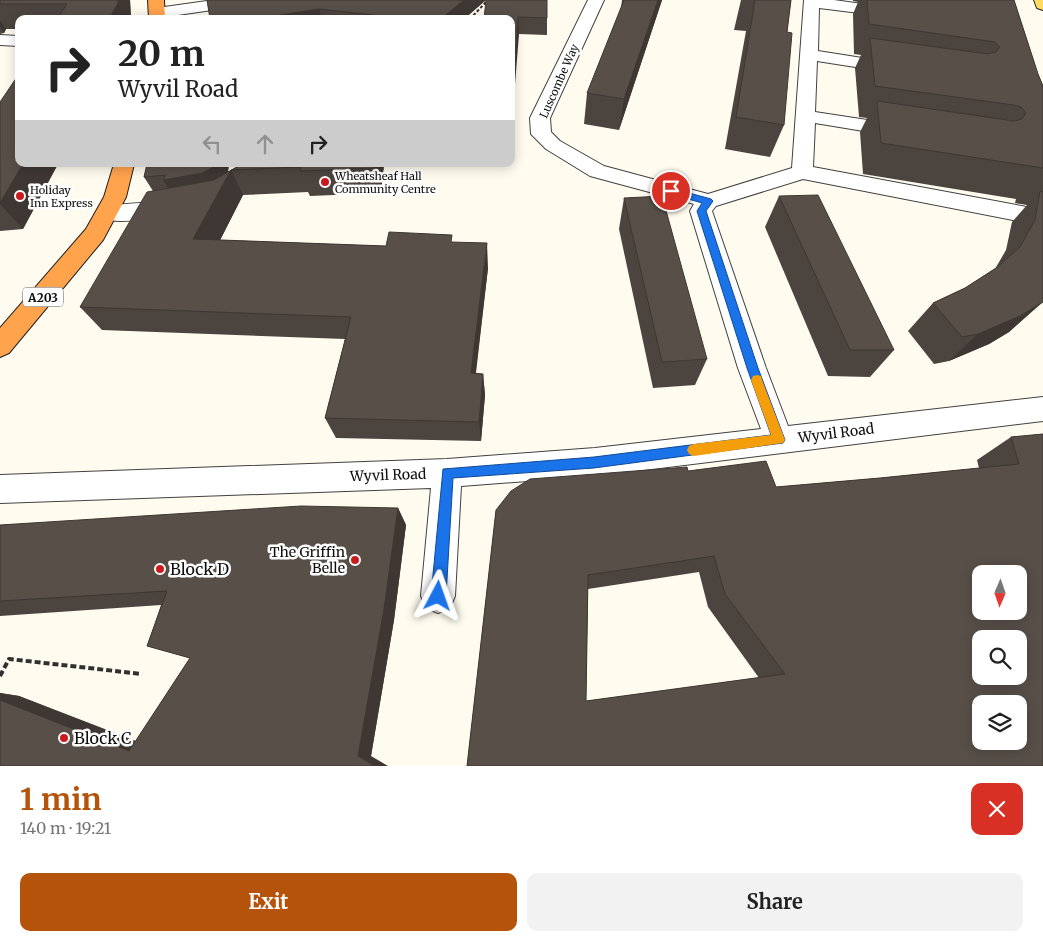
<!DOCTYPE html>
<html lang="en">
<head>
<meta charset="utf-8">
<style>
  body { margin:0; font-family:Merriweather,serif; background:#f2f2f2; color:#222; height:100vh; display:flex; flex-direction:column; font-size:19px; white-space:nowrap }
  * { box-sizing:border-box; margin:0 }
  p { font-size:16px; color:#767676 }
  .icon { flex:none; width:28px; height:28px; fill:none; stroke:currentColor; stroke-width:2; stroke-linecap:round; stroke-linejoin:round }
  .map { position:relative; height:766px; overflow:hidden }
  .panel { display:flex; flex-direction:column; background:#fff; flex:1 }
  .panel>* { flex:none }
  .guide { position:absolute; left:15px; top:15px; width:500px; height:152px; border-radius:10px; box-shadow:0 2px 12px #0003; background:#fff; color:#222; overflow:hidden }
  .needle { width:32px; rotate:182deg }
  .controls { position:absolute; left:972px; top:565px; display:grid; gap:10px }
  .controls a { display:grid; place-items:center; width:55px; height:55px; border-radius:10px; background:#fff; box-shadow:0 2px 12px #0003; font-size:25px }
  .pin { position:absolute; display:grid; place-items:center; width:42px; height:42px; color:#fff; margin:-21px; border:2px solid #fff; border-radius:50%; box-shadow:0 1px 5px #0007 }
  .me { position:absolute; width:55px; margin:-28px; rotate:4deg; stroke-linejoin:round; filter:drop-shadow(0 0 4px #0008) }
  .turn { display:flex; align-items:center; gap:18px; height:105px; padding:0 20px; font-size:22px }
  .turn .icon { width:65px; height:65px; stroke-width:2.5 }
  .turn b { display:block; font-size:35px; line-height:42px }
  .lanes { display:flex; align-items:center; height:48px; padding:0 20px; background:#0003; justify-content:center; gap:25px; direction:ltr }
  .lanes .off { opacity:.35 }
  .round { display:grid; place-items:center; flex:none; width:52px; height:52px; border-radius:10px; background:#f2f2f2 }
  .head { display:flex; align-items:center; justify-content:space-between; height:85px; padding:0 20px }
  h1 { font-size:30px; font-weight:700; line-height:38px; color:#b45309 }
  .cta { display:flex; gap:10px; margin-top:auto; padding:10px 20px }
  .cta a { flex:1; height:58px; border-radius:10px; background:#b45309; color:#fff; font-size:20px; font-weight:700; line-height:58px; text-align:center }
  .cta a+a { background:#f2f2f2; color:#222 }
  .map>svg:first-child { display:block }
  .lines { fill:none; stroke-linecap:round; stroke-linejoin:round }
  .minor-casing { stroke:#414141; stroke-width:2 }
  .major-casing { stroke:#1f1f1f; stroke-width:2 }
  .highway-casing { stroke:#1f1f1f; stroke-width:2 }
  .path-far1 { stroke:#303030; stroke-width:2; stroke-dasharray:3 2; stroke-linecap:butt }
  .path { stroke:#303030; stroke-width:4; stroke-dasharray:6 3; stroke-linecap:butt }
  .minor { fill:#fff; fill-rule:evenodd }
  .major { fill:#ffdc5f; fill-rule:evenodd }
  .highway { fill:#ffa34d; fill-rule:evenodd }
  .wall { fill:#4c443f; fill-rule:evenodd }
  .shaded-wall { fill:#3e3733 }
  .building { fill:#584f49; stroke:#3e3733; fill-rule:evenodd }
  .route { fill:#1a73e8; stroke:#114b97 }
  .slow { fill:#f59e0b }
  .poi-dot { fill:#c91a1e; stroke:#fff; stroke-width:2 }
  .labels { text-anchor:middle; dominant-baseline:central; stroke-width:5; stroke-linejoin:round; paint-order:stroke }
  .far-street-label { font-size:11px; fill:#0e0e0e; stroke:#fff }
  .far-poi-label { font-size:11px; fill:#0e0e0e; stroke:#fff; text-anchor:start }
  .shield { fill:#fff; stroke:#565656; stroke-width:1 }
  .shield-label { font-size:12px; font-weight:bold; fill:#0e0e0e }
  .street-label { font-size:14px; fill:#0e0e0e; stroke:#fff }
  .poi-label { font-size:14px; fill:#0e0e0e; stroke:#fff; text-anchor:end }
  .near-poi-label { font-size:16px; fill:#0e0e0e; stroke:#fff; text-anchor:start }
</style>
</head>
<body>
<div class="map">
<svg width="1043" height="766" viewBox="0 0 1043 766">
  <rect width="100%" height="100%" fill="#fffcef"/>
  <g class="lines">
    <defs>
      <path id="minor" d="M 214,0 L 255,0 L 253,3 L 247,5 L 157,18 L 151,16 L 149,13 L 151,10 L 157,8 Z
        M 588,0 L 604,0 L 550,118 L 551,132 L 560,141 L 604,166 L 708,194 L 792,168 L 804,0 L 834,0 L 898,9 L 900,12 L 898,15 L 892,17 L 819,8 L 818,51 L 894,63 L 900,64 L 903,68 L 900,72 L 894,73 L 817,61 L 815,112 L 900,125 L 907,127 L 910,131 L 907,135 L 900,137 L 815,123 L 813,167 L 1043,210 L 1043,226 L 803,179 L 716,206 L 712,211 L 766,368 L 788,426 L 1043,397 L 1043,421 L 595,476 L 461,486 L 455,596 L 450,608 L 438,613 L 426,608 L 421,596 L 431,488 L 0,503 L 0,475 L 447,459 L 595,448 L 761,429 L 738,368 L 690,211 L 694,204 L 590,176 L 546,149 L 531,134 L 530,118 Z
        M 0,35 L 19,36 L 19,46 L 0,45 Z
        M 173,200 L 181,202 L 184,207 L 181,212 C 159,218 121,225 99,218 L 96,213 L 99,208 C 121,202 149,204 173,200 Z"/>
      <path id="major" d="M 1034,0 L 1043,0 L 1043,10 L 1037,8 Z"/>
      <path id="highway" d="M 148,0 L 164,0 L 165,19 L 149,19 Z
        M 114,164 L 134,164 L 126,197 L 103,240 L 9,353 L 0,357 L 0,328 L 86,229 L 104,197 Z"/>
    </defs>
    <use href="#minor" class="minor-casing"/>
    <use href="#major" class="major-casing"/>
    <use href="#highway" class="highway-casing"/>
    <path class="path-far1" d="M 470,19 L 488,0"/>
    <path class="path" d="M 0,676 L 9,659 L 142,674"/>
    <use href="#minor" class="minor"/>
    <use href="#major" class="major"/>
    <use href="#highway" class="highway"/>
  </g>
  <path class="wall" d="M 0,0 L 130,0 L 131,19 L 19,19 L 19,29 L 6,29 L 4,33 L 0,34 Z
    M 207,0 L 486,0 L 464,19 L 210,19 Z
    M 486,0 L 547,18 L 547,35 L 519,34 Z
    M 622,0 L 662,0 L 619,130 L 584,124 L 587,93 L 621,8 Z
    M 741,0 L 791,0 L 787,32 L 784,125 L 770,157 L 725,149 L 746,31 L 734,30 Z
    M 853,0 L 1014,0 L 1038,74 L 1043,86 L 1043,302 L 1009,332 L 989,344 L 949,361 L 934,364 L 908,331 L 933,303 L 965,288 L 995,269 L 1006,250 L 1012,222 L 1027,205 L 1015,203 L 1016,199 L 863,174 L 860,132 L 867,118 L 859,117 L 855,68 L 861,55 L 854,54 L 853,14 L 858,2 L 853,1 Z
    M 0,102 L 19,164 L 58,164 L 23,229 L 0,231 Z
    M 147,164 L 229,164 L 228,172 L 242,164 L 384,164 L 381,193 L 310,196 L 308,192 L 243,195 L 220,240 L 386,246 L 453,242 L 488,268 L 476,373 L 483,374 L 485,395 L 481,441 L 336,438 L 325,418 L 345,339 L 102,330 L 80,307 L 153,191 L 144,177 Z
    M 779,196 L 894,350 L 870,377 L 828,376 L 765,227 Z
    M 624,198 L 707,359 L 695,385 L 653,388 L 619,229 Z
    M 1043,434 L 1043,766 L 467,766 L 496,510 L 688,471 L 776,487 L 880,478 L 979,468 L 977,460 L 1011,437 ZM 699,572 L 708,607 L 759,678 L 586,701 L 588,589 Z
    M 398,508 L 406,525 L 394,620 L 371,756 L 0,766 L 0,693 L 19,696 L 136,741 L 190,658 L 147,646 L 161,605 L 0,616 L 0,525 Z"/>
  <path class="shaded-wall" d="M 118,0 L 130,0 L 131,19 L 109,19 Z
    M 464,0 L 486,0 L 464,19 L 441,19 Z
    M 658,0 L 662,0 L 619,130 L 624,99 Z
    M 319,9 L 322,19 L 254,19 Z
    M 518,17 L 519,34 L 511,135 L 511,113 Z
    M 0,20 L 6,29 L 4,33 L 0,27 Z
    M 23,164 L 58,164 L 23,229 L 0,204 L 0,203 Z
    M 217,164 L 229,164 L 227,178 L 231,170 L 243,195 L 208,264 L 193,239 L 174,197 L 163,180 Z
    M 375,164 L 384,164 L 381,193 L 375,168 Z
    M 487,243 L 488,268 L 473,394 L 471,373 Z
    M 1041,303 L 1009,332 L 989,344 L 949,361 L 978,334 Z
    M 483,374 L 485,395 L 481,441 L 479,422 Z
    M 398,508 L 406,525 L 394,620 L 371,756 L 388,766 L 374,766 L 358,756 Z
    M 0,693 L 19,696 L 162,752 L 129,751 L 0,700 Z"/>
  <path class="building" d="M 0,0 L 118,0 L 118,3 L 109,19 L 57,19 L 67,4 L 0,4 Z
    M 207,0 L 464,0 L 441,19 L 410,19 L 319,9 L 254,19 L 210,19 Z
    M 486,0 L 547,0 L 547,18 L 518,17 L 511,113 L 511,19 L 484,19 Z
    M 624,0 L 658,0 L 624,99 L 587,93 Z
    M 755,0 L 791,0 L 787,32 L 792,33 L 784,125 L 736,117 Z
    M 867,0 L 1014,0 L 1038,74 L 1043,86 L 1043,168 L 881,143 L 877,101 L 1014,121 L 1022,119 L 1026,113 L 1021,107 L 1014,105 L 875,86 L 870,38 L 988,54 L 996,52 L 1000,47 L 995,42 L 869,24 Z
    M 19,74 L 19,164 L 23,164 L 0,203 L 0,102 Z
    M 147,164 L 217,164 L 217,165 L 203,173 L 163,180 L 166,175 L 144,177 Z
    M 242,164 L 375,164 L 375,168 L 300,171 L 301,167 L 231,170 L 193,239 L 386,246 L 389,232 L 452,235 L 451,242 L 487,243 L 471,373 L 483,374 L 479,422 L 325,418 L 351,317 L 80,307 L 147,192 L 214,180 Z
    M 1040,191 L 1043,192 L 1043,302 L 1020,316 L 978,334 L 962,337 L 933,303 L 965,288 L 996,268 L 1020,247 L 1035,220 Z
    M 818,195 L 894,350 L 850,350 L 779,196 Z
    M 662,196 L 707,359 L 662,362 L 624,198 Z
    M 1043,434 L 1043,766 L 467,766 L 496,510 L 511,491 L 530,479 L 687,467 L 688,471 L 766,461 L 776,487 L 880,478 L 1019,464 L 1011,437 ZM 714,556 L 725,594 L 785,674 L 586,701 L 588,575 ZM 981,574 L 1019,574 L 1019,611 L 981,611 ZM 981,639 L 1019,639 L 1019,676 L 981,676 ZM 981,704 L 1019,704 L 1019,741 L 981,741 Z
    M 301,506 L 398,508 L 384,609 L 358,756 L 374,766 L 0,766 L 0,700 L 129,751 L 190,658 L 147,646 L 167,591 L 0,601 L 0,525 Z"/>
  <path class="route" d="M 671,188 L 711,199 L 713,201 L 706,211 L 758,368 L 785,440 L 783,443 L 594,468 L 453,478 L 446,596 L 443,601 L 438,603 L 434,601 L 431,596 L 443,469 L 594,457 L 771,435 L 747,368 L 697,211 L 702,203 L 668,193 L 668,189 Z"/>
  <path class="slow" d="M 757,375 L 761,376 L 762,380 L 785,440 L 783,443 L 694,456 L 689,454 L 687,450 L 689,446 L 694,444 L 771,435 L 751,380 L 753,376 Z"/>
  <g class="poi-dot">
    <circle cx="325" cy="182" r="5"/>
    <circle cx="20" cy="196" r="5"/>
    <circle cx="355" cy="560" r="5"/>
    <circle cx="160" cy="569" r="5"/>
    <circle cx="64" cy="738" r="5"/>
  </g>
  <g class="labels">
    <g class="far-street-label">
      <text transform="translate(559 81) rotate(-66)">Luscombe Way</text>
    </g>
    <g class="far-poi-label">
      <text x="335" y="176">Wheatsheaf Hall<tspan x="335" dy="13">Community Centre</tspan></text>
      <text x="30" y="190">Holiday<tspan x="30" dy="13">Inn Express</tspan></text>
    </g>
    <rect class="shield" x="23" y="287.5" width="40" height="19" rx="4"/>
    <g class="shield-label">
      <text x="43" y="297">A203</text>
    </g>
    <g class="street-label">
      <text transform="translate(836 433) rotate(-7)">Wyvil Road</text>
      <text transform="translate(388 475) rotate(-2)">Wyvil Road</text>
    </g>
    <g class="poi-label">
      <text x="345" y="552">The Griffin<tspan x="345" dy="16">Belle</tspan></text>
    </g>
    <g class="near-poi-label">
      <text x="170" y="569">Block D</text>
      <text x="74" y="738">Block C</text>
    </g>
  </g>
</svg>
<div class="controls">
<a><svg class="needle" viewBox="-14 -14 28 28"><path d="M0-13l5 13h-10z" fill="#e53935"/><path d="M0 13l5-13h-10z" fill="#767676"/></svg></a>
<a><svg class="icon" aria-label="search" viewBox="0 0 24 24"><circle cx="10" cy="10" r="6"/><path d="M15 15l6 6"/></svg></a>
<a><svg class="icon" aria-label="layers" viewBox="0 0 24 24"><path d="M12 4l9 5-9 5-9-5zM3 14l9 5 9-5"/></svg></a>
</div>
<div class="pin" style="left:671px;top:191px;background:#d93025"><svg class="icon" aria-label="arrive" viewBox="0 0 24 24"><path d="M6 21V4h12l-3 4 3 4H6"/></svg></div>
<svg class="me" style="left:438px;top:596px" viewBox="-20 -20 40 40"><path d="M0-17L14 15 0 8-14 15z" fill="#1a73e8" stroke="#fff" stroke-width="4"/></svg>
<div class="guide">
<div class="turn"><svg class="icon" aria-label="right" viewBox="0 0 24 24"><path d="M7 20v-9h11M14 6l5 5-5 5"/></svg><div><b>20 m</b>Wyvil Road</div></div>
<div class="lanes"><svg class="icon off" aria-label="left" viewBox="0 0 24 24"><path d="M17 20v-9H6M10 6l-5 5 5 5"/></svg><svg class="icon off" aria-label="ahead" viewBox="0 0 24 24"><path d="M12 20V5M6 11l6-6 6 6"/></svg><svg class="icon" aria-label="right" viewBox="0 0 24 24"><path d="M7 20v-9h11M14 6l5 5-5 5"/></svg></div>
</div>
</div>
<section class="panel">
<div class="head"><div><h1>1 min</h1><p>140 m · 19:21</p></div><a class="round" style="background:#d93025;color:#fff"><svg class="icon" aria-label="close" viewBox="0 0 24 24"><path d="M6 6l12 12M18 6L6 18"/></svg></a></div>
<div class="cta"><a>Exit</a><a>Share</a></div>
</section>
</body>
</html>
